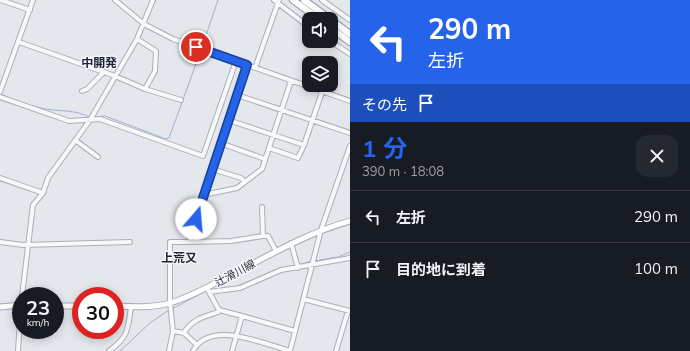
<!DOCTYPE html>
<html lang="ja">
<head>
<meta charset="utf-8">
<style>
  body { margin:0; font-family:Mulish,"Noto Sans JP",sans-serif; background:#242831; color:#f1f3f6; height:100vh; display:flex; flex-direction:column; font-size:15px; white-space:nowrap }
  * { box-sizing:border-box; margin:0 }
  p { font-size:13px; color:#9ea1a6 }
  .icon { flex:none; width:22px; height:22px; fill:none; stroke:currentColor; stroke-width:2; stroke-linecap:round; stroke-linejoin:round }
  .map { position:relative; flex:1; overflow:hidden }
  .sheet { display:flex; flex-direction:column; background:#171b24; width:340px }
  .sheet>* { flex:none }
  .banner { background:#2563eb; color:#fff; overflow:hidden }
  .fabs { position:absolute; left:302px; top:12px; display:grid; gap:8px }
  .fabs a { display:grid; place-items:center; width:36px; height:36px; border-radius:8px; background:#171b24; box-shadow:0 2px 10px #0003; font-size:20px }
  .speed { position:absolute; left:12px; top:287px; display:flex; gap:8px; font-size:20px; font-weight:700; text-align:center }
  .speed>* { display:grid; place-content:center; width:52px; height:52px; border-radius:50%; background:#171b24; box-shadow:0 2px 10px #0003; line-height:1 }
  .speed small { font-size:10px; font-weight:400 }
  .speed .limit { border:6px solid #d22; background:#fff; color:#111 }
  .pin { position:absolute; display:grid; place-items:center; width:34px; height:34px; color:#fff; margin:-17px; border:2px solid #fff; border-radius:50%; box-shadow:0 1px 4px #0007 }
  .me { position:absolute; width:44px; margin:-22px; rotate:18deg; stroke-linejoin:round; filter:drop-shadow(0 0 3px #0008) }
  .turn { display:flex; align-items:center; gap:14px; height:84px; padding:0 12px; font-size:18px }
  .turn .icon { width:52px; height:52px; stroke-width:2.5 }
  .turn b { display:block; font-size:28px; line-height:34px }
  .then { display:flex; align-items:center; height:38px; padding:0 12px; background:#0003; gap:8px; font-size:15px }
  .round { display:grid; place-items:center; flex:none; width:42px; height:42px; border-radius:12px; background:#242831 }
  .overview { display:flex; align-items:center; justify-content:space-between; height:68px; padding:0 12px }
  h1 { font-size:24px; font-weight:700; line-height:30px; color:#2563eb }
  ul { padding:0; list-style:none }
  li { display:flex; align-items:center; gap:12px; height:52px; padding:0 12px; border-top:1px solid #363941 }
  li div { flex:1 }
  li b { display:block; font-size:15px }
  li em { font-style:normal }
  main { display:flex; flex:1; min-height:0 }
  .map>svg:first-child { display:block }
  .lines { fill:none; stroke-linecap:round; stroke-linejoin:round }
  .stream { stroke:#9fb4cc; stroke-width:1 }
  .minor-casing { stroke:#a9aeb7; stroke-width:6 }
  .major-casing { stroke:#a3abb8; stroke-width:7 }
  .highway-casing { stroke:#8b94a3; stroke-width:8 }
  .minor { stroke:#f7f8fa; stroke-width:4 }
  .major { stroke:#fff; stroke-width:5 }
  .highway { stroke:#fff; stroke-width:6 }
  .route-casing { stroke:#184099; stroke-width:10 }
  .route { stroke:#2563eb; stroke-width:7 }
  .labels { text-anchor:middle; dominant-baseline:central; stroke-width:3; stroke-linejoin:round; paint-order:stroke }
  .street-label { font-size:11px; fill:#2b3445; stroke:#f4f6f9 }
  .neighbourhood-label { font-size:12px; font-weight:bold; fill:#1d2536; stroke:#f4f6f9 }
</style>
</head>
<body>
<main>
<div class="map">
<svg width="350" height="351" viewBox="0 0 350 351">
  <rect width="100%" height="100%" fill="#e4e7ec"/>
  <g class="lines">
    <path class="stream" d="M 202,47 L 218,0
      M 0,94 C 13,99 27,105 41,108 C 57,112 76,109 89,117
      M 94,117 L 105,116 L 166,139 L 169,138 L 201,50
      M 314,261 L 338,257 L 350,252
      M 299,265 L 311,261
      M 235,287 L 280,268 L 296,265
      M 209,290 L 222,288
      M 172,309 L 206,291
      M 120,351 L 150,323 L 169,310"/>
    <defs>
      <path id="minor" d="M 1,0 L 30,10
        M 115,0 L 144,24 L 173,39 L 350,101
        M 274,0 L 309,27
        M 322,0 L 350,20
        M 330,41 L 350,54
        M 19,42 L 115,76 L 145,89 L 155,71 L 156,51 L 137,39
        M 255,68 L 279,0
        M 145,89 L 181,100
        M 82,91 L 87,89 L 104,72
        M 0,92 L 33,0
        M 237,95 L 350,133
        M 0,97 L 69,121 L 100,119 L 203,156 L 236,61
        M 228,120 L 304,145 L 322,92
        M 75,140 L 98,157
        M 220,143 L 265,159
        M 269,148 L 298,158 L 304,145
        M 212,169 L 241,178 L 245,182
        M 0,178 L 43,193
        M 203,195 L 237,188 L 262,169 L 291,81
        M 263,236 L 268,236 L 276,251
        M 0,242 L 23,245 L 130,242
        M 189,242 L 231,241 L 263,236 L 262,207
        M 291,243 L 298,268
        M 209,292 L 240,288 L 281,270 L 350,258
        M 22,296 L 33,205 L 43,193 L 48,178 L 90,120 L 137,39 L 153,0
        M 303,299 L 350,311
        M 219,310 L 242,316 L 232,351
        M 242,316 L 295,331
        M 173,331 L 184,333 C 191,320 205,316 218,312 L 219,310 L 208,290
        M 184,333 L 197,345
        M 18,351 L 21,305
        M 109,351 C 128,337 128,330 131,307
        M 169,351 L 173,331 L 170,303 L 170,242 L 189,242 L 247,65
        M 193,351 C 210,319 264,344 290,351
        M 290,351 L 321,230 L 350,146
        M 336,351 L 348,311"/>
      <path id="major" d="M 55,306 L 81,306
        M 115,306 C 133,307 152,308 170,303 C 191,297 211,285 231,275 C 270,255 307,233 350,221
        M 0,307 L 21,305"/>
      <path id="highway" d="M 293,0 L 319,19
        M 304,0 L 330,19
        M 331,20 L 350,34
        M 331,28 L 350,42"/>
    </defs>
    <use href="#minor" class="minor-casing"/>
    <use href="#major" class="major-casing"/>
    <use href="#highway" class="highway-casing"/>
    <use href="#minor" class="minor"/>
    <use href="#major" class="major"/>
    <use href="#highway" class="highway"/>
  </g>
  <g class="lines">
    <defs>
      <path id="route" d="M 196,47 L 247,65 L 196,219"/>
    </defs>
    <use href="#route" class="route-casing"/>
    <use href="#route" class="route"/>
  </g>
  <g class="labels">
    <g class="street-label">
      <text transform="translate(235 273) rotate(-28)">辻滑川線</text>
    </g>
    <g class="neighbourhood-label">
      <text x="99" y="62">中開発</text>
      <text x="179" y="257">上荒又</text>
    </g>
  </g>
</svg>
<div class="fabs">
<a><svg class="icon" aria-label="sound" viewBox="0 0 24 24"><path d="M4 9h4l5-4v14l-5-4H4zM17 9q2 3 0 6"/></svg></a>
<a><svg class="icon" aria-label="layers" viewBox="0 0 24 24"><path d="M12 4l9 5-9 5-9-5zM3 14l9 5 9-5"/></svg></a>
</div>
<div class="speed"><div>23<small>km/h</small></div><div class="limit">30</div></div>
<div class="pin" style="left:196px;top:47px;background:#d93025"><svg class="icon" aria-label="arrive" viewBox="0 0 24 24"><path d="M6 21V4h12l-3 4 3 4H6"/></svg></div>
<svg class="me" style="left:196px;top:219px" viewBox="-20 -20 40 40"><circle r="19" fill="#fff"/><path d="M0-13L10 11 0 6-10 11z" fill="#2563eb"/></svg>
</div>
<section class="sheet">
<div class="banner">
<div class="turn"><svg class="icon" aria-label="left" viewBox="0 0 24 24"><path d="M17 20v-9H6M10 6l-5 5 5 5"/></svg><div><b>290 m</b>左折</div></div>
<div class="then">その先<svg class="icon" aria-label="arrive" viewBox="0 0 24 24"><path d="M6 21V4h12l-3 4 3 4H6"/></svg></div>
</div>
<div class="overview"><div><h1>1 分</h1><p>390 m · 18:08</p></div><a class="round"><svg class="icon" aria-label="close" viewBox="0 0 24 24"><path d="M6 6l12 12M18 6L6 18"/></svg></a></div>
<ul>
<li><svg class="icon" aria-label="left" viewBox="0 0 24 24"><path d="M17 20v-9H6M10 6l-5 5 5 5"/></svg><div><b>左折</b></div><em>290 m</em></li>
<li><svg class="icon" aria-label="arrive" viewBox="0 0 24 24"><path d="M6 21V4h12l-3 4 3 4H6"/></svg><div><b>目的地に到着</b></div><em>100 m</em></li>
</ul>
</section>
</main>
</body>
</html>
